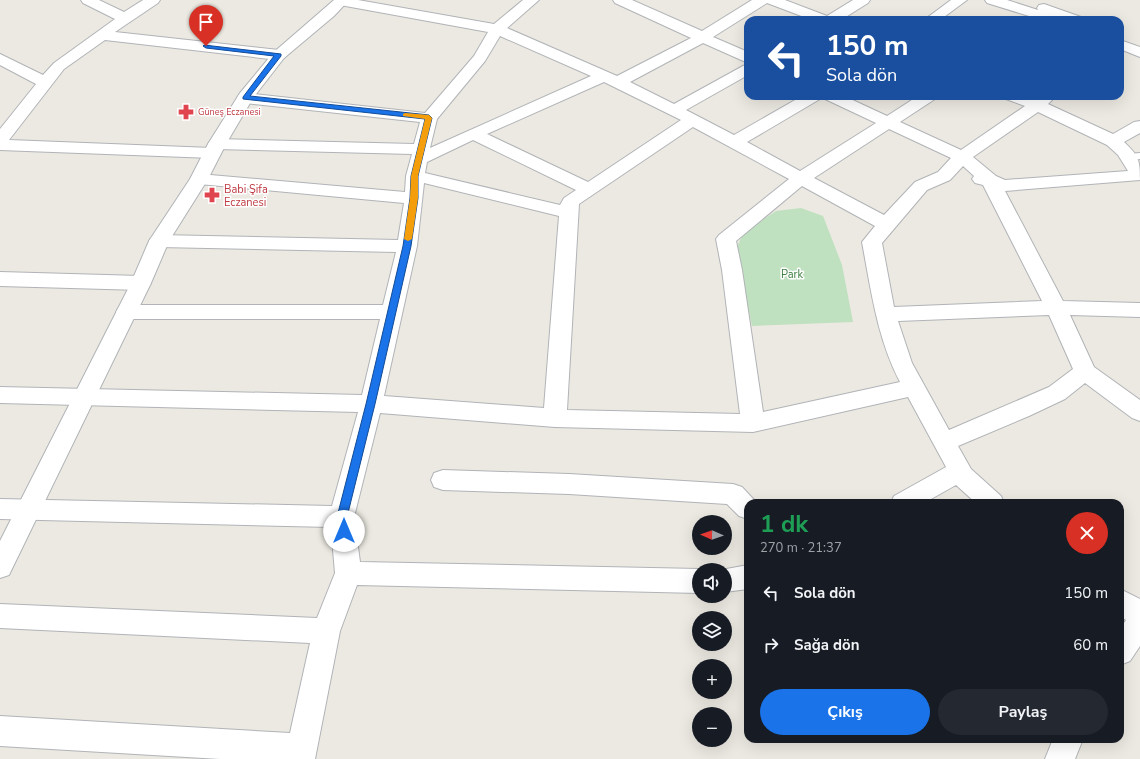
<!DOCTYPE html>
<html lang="tr">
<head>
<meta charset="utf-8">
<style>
  body { margin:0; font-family:"Nunito Sans",sans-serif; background:#242831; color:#f1f3f6; height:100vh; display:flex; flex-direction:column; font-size:15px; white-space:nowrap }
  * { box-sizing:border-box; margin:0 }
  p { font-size:13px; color:#9ea1a6 }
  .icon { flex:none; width:22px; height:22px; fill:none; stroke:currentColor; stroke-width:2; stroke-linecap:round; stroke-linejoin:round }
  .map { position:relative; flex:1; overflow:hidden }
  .sheet { position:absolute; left:744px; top:499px; width:380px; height:244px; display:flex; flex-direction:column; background:#171b24; border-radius:12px; box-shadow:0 4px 16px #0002 }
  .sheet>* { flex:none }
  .banner { position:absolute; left:744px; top:16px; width:380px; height:84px; border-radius:12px; box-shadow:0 4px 16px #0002; background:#1a4fa0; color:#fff; overflow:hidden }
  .needle { width:26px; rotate:272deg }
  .buttons { position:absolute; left:692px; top:515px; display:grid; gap:8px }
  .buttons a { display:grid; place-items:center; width:40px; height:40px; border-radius:50%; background:#171b24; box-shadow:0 4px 16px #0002; font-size:20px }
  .pin { position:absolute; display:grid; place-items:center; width:34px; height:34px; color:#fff; margin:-41px -17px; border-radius:50% 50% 50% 0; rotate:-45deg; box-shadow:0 0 4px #0007 }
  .pin .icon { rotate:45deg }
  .me { position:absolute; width:44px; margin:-22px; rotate:0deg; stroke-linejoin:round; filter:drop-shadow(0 0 3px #0008) }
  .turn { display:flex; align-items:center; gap:14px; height:84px; padding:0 16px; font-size:18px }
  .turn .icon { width:52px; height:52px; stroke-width:2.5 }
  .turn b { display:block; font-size:28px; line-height:34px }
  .round { display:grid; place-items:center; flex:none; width:42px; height:42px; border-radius:21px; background:#242831 }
  .summary { display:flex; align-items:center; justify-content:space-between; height:68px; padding:0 16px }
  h1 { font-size:24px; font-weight:700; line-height:30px; color:#1e9e55 }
  .action { display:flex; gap:8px; margin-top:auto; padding:8px 16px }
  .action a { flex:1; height:46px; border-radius:24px; background:#1a73e8; color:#fff; font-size:16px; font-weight:700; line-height:46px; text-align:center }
  .action a+a { background:#242831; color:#f1f3f6 }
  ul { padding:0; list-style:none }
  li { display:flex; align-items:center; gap:12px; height:52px; padding:0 16px }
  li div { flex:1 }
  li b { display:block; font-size:15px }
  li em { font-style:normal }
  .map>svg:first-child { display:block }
  .green { fill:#bfe1bf }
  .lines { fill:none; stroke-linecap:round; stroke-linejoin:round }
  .lane-casing { stroke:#b1b3b7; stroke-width:2 }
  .street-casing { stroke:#b1b3b7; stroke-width:2 }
  .secondary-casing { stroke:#b0b3b7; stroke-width:2 }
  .lane { fill:#fff; fill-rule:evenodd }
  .street { fill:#fff; fill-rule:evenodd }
  .secondary { fill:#fff; fill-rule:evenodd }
  .route { fill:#1a73e8; stroke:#114b97 }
  .slow { fill:#f59e0b }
  .labels { text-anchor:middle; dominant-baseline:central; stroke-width:3; stroke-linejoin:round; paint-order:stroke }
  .far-health-label { font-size:9px; fill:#be3a42; stroke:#fff; text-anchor:start }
  .health-label { font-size:11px; fill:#be3a42; stroke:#fff; text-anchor:start }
  .park-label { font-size:11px; fill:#3b7e3f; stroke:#fff }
</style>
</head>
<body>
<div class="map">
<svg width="1140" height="759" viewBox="0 0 1140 759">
  <rect width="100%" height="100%" fill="#ebe9e1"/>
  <path class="green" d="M 801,208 L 823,216 L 842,265 L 853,322 L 752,326 L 736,249 L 744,232 L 776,211 Z"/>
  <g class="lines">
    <defs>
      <path id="lane" d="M 1140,153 L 1140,159 L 1129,160 L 1124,157 L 1129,154 Z"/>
      <path id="street" d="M 81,0 L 99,0 L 124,12 L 143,0 L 160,0 L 158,3 L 115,32 L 279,50 L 284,52 L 287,55 L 284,58 L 279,60 L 105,40 L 64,69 L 9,140 L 212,148 L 208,144 L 211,140 L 217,139 L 414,144 L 420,122 L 245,103 L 239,101 L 237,98 L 239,95 L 245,93 L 425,113 L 474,56 L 488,32 L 340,5 L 335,4 L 334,0 L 358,0 L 494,24 L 523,0 L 539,0 L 507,28 L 617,76 L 691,38 L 615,3 L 613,0 L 632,0 L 702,31 L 752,0 L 785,0 L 827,16 L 853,0 L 870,0 L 868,3 L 841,20 L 812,20 L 767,3 L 713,37 L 748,52 L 748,63 L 703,43 L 630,82 L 674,104 L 743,66 L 748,64 L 748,75 L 686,110 L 734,135 L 802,96 L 822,96 L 820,99 L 747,142 L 800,171 L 876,123 L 825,99 L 823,96 L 844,96 L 887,116 L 918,96 L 937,96 L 935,99 L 900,122 L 961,150 L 1025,106 L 1006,99 L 1004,96 L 1027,96 L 1035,99 L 1038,96 L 1056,96 L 1048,104 L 1113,134 L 1134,122 L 1140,121 L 1140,133 L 1124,142 C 1139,156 1140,160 1140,180 L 1005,191 L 1063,301 L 1140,303 L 1140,317 L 1070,315 L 1094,367 L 1140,400 L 1140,421 L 1132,418 L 1085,383 L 1065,399 L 1029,416 L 958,446 L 971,469 L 1001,496 L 1004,503 L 976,503 L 956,485 L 924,503 L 891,503 L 894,496 L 946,467 L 908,397 L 753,432 L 555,427 L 380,413 L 354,517 L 360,562 L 699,569 L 701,570 L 699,570 L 699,593 L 357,585 L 340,631 L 315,759 L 220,759 L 0,746 L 0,716 L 290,733 L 310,643 L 0,628 L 0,604 L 317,618 L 335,573 L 331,527 L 0,519 L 0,499 L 332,506 L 358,412 L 0,403 L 0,387 L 362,395 L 380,319 L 126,319 L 119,317 L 116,312 L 119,307 L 126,305 L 383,305 L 396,252 L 159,247 L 152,245 L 149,241 L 152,237 L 159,235 L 398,240 L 404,203 L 199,184 L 193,183 L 190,179 L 193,175 L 199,174 L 405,192 L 406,176 L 412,154 L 217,149 L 221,153 L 218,157 L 212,158 L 0,150 L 0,129 L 36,84 L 0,65 L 0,54 L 43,75 L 54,63 L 115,19 L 83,3 ZM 500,36 L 591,76 L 430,148 L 437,119 L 485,61 ZM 604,82 L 681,120 L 588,182 L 487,134 ZM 1038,112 L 1107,145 L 1118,155 L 1128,171 L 1005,180 L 996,176 L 973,157 ZM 693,127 L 789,179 L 719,235 L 716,239 L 722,270 L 740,414 L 567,410 L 579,204 ZM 889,129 L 951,158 L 938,172 L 915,182 L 884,215 L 814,178 ZM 473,140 L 576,190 L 564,198 L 560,205 L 425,173 L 427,162 ZM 963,166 L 974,176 L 972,179 L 975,183 L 983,185 L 1042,301 L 894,307 L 882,243 L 927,190 L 950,180 ZM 424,183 L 559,216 L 544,408 L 384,396 L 417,246 ZM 802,186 L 875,226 L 862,242 C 871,290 877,338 900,382 L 763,412 L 742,270 L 736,241 ZM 1049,315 L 1073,369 L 1049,387 L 949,430 L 912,363 L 898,321 Z
        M 951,0 L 967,0 L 940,20 L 924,20 Z
        M 0,272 L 141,276 L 148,278 L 151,283 L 148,288 L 141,290 L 0,286 Z
        M 443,470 L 569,474 L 733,484 L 742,487 L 757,503 L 748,503 L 748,519 L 739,516 L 727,504 L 569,494 L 443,490 L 434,487 L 431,480 L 434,473 Z
        M 748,565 L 748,589 L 725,592 L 725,570 L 721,570 Z
        M 1120,589 L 1140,599 L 1140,646 L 1130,661 L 1120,665 L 1120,629 L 1126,620 L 1120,616 Z
        M 1053,739 L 1083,739 L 1075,759 L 1045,759 Z"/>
      <path id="secondary" d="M 334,0 L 349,0 L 334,16 L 284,58 L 253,98 L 226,144 L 208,179 L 169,241 L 151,283 L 9,575 L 0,578 L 0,541 L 131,283 L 149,241 L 190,179 L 208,144 L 240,93 L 274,52 Z
        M 985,0 L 1007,0 L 1038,10 L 1037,8 L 1039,5 L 1044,4 L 1081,17 L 1083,20 L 1042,20 L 987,3 Z
        M 1120,40 L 1140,47 L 1140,57 L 1120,49 Z"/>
    </defs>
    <use href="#lane" class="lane-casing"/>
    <use href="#street" class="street-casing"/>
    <use href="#secondary" class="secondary-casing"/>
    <use href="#lane" class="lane"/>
    <use href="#street" class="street"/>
    <use href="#secondary" class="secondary"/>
  </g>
  <path class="route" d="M 204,45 L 281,54 L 281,56 L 250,96 L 429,115 L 432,118 L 418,176 L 418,198 L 411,246 L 375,404 L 347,517 L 349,531 L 347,534 L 344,536 L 340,534 L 337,517 L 366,404 L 403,246 L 410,198 L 411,176 L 425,119 L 243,99 L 243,97 L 274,56 L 206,48 L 203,46 Z"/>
  <path class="slow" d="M 405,113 L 429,115 L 432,118 L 418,176 L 418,198 L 412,239 L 408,241 L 404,239 L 410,198 L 411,176 L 425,119 L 403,116 L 403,114 Z"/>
  <defs>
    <symbol id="pharmacy-bare" viewBox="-9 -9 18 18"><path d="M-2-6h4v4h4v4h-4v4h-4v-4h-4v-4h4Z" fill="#e0444e" stroke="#fff" stroke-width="2.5" paint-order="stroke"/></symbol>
  </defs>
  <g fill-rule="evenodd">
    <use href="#pharmacy-bare" x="175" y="101" width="22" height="22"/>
    <use href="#pharmacy-bare" x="201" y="184" width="22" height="22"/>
  </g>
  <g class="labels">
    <g class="far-health-label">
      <text x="198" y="112">Güneş Eczanesi</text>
    </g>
    <g class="health-label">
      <text x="224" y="189">Babi Şifa<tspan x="224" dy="13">Eczanesi</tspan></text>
    </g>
    <g class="park-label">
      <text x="792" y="274">Park</text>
    </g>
  </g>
</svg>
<div class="buttons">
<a><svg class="needle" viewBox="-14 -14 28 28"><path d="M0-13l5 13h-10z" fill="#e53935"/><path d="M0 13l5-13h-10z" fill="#9ea1a6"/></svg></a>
<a><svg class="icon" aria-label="sound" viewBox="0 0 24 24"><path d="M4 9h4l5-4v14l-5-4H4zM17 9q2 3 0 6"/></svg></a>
<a><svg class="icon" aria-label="layers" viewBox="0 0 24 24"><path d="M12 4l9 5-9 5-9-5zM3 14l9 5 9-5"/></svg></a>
<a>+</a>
<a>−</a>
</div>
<div class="pin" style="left:206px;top:46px;background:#d93025"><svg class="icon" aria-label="arrive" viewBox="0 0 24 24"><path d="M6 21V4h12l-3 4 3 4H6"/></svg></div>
<svg class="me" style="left:344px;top:531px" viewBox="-20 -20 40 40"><circle r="19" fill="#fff"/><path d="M0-13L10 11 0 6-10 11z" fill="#1a73e8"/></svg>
<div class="banner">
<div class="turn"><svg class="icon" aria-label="left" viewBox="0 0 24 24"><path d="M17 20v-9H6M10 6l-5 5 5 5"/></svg><div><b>150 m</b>Sola dön</div></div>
</div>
<section class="sheet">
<div class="summary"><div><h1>1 dk</h1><p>270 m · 21:37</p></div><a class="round" style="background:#d93025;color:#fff"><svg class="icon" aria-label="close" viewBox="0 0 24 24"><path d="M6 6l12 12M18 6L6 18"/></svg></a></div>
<ul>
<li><svg class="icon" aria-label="left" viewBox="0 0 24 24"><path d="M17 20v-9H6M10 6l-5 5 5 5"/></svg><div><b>Sola dön</b></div><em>150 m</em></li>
<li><svg class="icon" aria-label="right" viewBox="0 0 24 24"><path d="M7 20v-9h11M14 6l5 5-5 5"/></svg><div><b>Sağa dön</b></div><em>60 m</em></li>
</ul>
<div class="action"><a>Çıkış</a><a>Paylaş</a></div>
</section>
</div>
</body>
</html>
